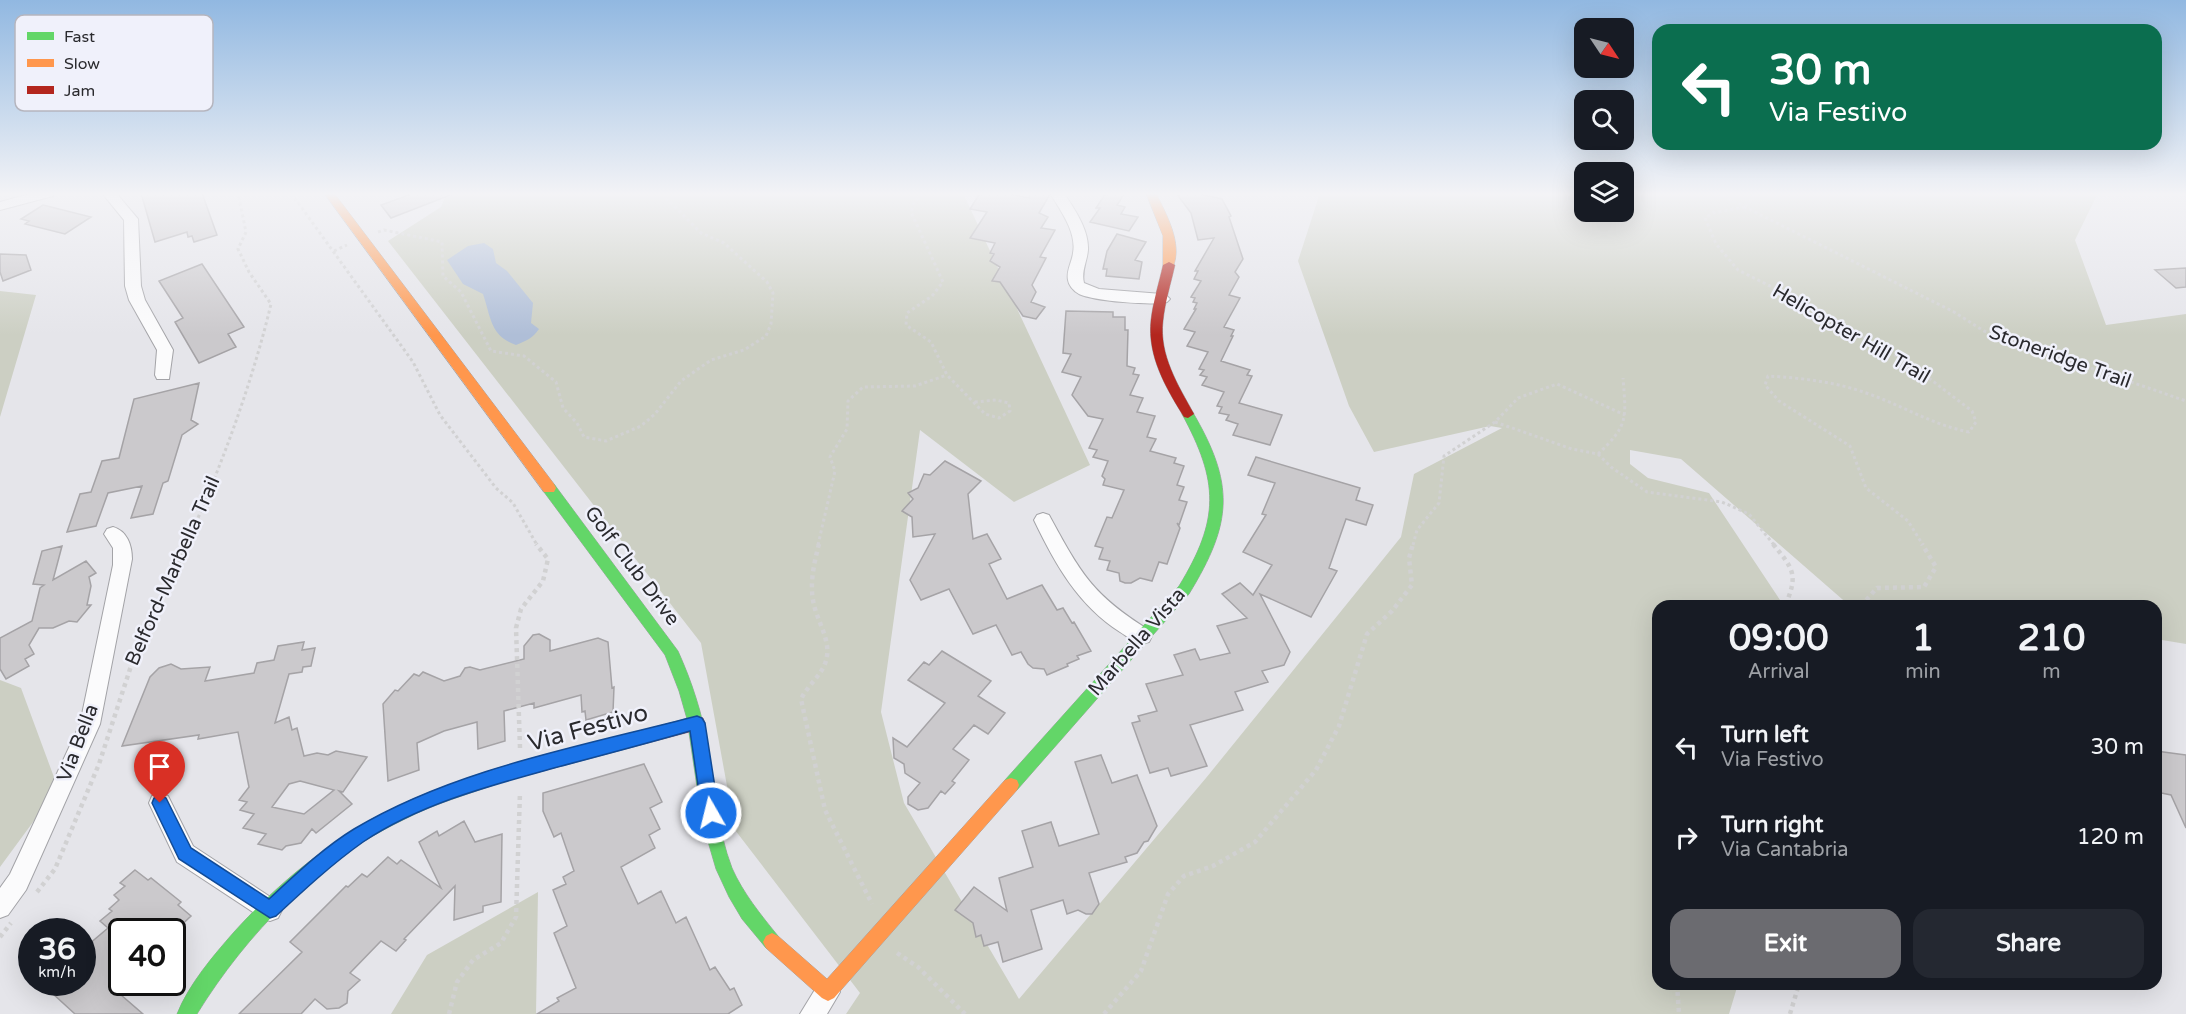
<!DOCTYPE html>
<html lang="en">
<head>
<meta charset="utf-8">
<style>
  body { margin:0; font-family:"Varela Round",sans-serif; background:#242831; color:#f1f3f6; height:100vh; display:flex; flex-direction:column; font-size:22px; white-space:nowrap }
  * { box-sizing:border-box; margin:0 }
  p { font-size:20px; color:#9ea1a6 }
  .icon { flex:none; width:33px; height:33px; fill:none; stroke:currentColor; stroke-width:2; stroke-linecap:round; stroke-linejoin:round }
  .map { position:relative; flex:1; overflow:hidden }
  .panel { position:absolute; left:1652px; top:600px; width:510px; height:390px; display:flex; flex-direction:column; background:#171b24; border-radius:18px; box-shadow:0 6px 24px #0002 }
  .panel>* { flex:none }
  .top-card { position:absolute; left:1652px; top:24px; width:510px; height:126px; border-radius:18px; box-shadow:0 6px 24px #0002; background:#0b6e4f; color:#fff; overflow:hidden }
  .needle { width:39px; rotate:125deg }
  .controls { position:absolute; left:1574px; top:18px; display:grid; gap:12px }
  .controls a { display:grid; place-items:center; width:60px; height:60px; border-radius:12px; background:#171b24; box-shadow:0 6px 24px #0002; font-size:30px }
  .speed { position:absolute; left:18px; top:918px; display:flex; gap:12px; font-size:30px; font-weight:700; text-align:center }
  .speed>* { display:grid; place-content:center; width:78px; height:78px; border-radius:50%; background:#171b24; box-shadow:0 6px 24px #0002; line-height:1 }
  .speed small { font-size:15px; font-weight:400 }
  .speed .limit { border:3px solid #111; border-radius:9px; background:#fff; color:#111 }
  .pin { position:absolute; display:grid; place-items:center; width:51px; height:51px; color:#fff; margin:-62px -26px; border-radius:50% 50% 50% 0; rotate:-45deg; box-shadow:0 0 6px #0007 }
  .pin .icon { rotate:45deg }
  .me { position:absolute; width:66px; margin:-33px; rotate:352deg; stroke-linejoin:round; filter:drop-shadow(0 0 4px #0008) }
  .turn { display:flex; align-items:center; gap:21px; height:126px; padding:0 18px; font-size:27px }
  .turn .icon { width:78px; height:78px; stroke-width:2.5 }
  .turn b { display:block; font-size:42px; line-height:51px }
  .eta { display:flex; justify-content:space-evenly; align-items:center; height:102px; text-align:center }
  .eta b { font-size:36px; font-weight:800; line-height:42px }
  .action { display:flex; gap:12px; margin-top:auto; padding:12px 18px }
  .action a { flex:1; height:69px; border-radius:18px; background:#6b6b70; color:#fff; font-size:24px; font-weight:800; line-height:69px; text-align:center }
  .action a+a { background:#242831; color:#f1f3f6 }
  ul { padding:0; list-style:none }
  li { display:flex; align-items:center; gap:18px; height:90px; padding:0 18px }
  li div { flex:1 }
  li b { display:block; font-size:22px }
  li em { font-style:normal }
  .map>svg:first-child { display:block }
  .green { fill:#cccfc3 }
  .water { fill:#afbed7 }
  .building { fill:#cbc9cc; stroke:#a5a3a6; stroke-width:1.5; fill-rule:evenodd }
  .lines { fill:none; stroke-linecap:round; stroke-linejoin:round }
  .street-casing { stroke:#a3a3a7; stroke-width:2 }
  .fast-casing { stroke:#a3a3a7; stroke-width:1 }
  .slow-casing { stroke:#a3a3a7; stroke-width:1 }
  .jam-casing { stroke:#a3a3a7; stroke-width:1 }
  .path-far1 { stroke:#d1d1d2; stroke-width:3; stroke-dasharray:3 3; stroke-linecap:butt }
  .path { stroke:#d1d1d2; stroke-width:4.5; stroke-dasharray:4 4; stroke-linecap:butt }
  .street { fill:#fbfbfc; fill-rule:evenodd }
  .fast { fill:#63d668; fill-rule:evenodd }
  .slow { fill:#ff974d; fill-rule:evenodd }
  .jam { fill:#b3261e; fill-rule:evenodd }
  .route { fill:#1a73e8; stroke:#114b97; stroke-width:1.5 }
  .labels { text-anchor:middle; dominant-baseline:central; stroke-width:5; stroke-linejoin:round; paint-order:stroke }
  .street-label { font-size:20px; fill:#2a2a2e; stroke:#f0f1fb }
  .near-street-label { font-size:24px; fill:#2a2a2e; stroke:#f0f1fb }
  .key { fill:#f0f1fb; stroke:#b5b5be; stroke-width:1.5 }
  .key-label { font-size:16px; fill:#2a2a2e }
</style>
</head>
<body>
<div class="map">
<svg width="2186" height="1014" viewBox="0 0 2186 1014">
  <rect width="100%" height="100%" fill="#e5e5ea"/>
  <path class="green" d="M 447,193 L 963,193 L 1090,465 L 1014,502 L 920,430 L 881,712 L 904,803 L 1019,999 L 1206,778 L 1401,537 L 1414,474 L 1502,428 L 1490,426 L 1374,452 L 1349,406 L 1298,261 L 1320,193 L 1584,193 L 1584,212 L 1623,212 L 1623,193 L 2098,193 L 2075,240 L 2106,325 L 2186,314 L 2186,644 L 2156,639 L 2156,606 L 1850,606 L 1681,459 L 1630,450 L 1630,464 L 1648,478 L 1709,493 L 1784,606 L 1658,606 L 1658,984 L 1738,984 L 1729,1014 L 846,1014 L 860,993 L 735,830 L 701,643 L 388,241 L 441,207 Z
    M 0,291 L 36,295 L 0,417 Z
    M 0,680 L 21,688 L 58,788 L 0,867 Z
    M 538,892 L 536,1014 L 391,1014 L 427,955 Z"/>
  <path class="water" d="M 484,243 L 493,249 L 496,263 L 507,271 L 533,303 L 531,323 L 539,329 C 533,338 526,341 516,345 C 490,336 491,317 483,294 L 463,284 L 447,260 L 468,246 Z"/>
  <path class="building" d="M 141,193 L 202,193 L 217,235 L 194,242 L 192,236 L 188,237 L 187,232 L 155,242 Z
    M 414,193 L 452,193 L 453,194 L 391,218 L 381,205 Z
    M 980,193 L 1003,193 L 1030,198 L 1030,193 L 1048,193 L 1049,196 L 1039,213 L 1048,217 L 1041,228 L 1055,230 L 1040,257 L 1046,258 L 1032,285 L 1036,292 L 1031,302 L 1045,307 L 1036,319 L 1023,316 L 1000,282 L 992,281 L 1000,267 L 990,261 L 994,254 L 990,253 L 995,243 L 970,238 L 987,212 L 970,209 Z
    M 1106,193 L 1125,193 L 1117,205 L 1125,207 L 1121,214 L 1138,217 L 1129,231 L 1090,222 L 1100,208 L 1096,208 Z
    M 1176,193 L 1194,193 L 1222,199 L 1231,216 L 1229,217 L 1243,259 L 1235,272 L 1239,277 L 1229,295 L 1240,298 L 1224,327 L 1234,330 L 1231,336 L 1233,336 L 1221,361 L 1250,370 L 1247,375 L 1252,376 L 1239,403 L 1282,415 L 1270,445 L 1233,435 L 1238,424 L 1226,420 L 1229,415 L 1219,413 L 1222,407 L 1217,406 L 1224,392 L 1202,385 L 1207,377 L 1200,375 L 1204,370 L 1199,369 L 1208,352 L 1187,346 L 1195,332 L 1184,329 L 1196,309 L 1194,309 L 1197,303 L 1193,302 L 1195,298 L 1191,297 L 1201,281 L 1194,279 L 1198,271 L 1195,271 L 1214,238 L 1198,240 L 1191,213 Z
    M 43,205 L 91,217 L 65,234 L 25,224 L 29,221 L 21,219 Z
    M 1117,234 L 1146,242 L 1135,260 L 1142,262 L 1139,279 L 1106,276 L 1107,269 L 1103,269 L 1107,251 Z
    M 0,254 L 26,255 L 31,270 L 3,281 L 0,272 Z
    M 202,264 L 244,327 L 228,334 L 236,347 L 199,363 L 175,322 L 183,318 L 159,281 Z
    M 2186,268 L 2186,287 L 2176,288 L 2155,270 Z
    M 1066,311 L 1113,312 L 1113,317 L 1125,317 L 1125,330 L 1128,330 L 1127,366 L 1135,368 L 1133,374 L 1139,375 L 1130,395 L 1143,398 L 1137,412 L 1155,416 L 1147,437 L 1156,439 L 1150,451 L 1176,458 L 1174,463 L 1184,466 L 1177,485 L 1184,487 L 1179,500 L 1187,502 L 1179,525 L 1177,523 L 1180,528 L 1167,564 L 1159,562 L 1152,581 L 1140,578 L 1131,583 L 1125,583 L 1120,581 L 1119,573 L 1107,570 L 1110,561 L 1099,559 L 1103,548 L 1095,546 L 1107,517 L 1112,518 L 1124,490 L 1103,485 L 1105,479 L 1102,476 L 1108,461 L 1093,457 L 1097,450 L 1089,448 L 1103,419 L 1088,416 L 1072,395 L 1081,377 L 1062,372 L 1071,354 L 1063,353 Z
    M 199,383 L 191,420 L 198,424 L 182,435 L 168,481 L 163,483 L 153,514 L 131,518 L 142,486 L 108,493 L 96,526 L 67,532 L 80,494 L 91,492 L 102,461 L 119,458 L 134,399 Z
    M 1256,457 L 1360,488 L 1356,500 L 1373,505 L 1366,525 L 1346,519 L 1329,568 L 1337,571 L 1311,617 L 1260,594 L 1290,652 L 1284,665 L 1262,671 L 1268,682 L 1235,692 L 1243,710 L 1190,725 L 1207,766 L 1171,776 L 1168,768 L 1150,773 L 1132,723 L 1140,721 L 1138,716 L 1157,711 L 1146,684 L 1183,675 L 1174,655 L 1195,649 L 1200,660 L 1230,653 L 1217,626 L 1247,618 L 1222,594 L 1240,583 L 1253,595 L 1272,565 L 1243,552 L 1266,515 L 1262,514 L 1275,483 L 1248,475 Z
    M 945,461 L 981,481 L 968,494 L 973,539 L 987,534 L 1001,559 L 989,564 L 1007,599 L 1042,585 L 1057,610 L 1063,608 L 1072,623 L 1074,622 L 1091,651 L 1077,656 L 1079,659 L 1067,664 L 1068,666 L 1047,675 L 1044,669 L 1033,668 L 1028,664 L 1021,652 L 1012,655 L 996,625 L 973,634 L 949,589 L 921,600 L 910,580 L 935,534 L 913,537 L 912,517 L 902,511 L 913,499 L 908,493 L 918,488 L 924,474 L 930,475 Z
    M 62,546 L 53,580 L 86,561 L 96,573 L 89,577 L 91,586 L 87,605 L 91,605 L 77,622 L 69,621 L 53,628 L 39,628 L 29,645 L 34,654 L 25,659 L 29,666 L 6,679 L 0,669 L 0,638 L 32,621 L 40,588 L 44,585 L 33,584 L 42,551 Z
    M 539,634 L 550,640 L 550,651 L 598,638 L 608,642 L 612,688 L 614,687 L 613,712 L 586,720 L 585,711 L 582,712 L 581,695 L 534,708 L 534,703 L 504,711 L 505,741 L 478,749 L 477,722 L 444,731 L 417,743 L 419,770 L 388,781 L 383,704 L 395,690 L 398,691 L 414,674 L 419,676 L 423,672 L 444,681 L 460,676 L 465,668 L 470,667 L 480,670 L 524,659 L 524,646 L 533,635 Z
    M 304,642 L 302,650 L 315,648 L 311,666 L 303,667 L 302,672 L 289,674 L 275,723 L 289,717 L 292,730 L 297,728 L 304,756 L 317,753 L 328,755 L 336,751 L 367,757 L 343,792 L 339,791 L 352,804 L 316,833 L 312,829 L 301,843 L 286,846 L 282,850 L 258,844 L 266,834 L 243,828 L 254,814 L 240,810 L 247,802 L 239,800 L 249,787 L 238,732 L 198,739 L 199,735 L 122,746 L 150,677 L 159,668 L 171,664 L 181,669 L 210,667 L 205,681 L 254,673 L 257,663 L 274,660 L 278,646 ZM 300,781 L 334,790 L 304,814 L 272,807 L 289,784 Z
    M 942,651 L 991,681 L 978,696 L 1005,713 L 988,734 L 974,725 L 953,749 L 969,760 L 952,781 L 955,783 L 945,794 L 941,791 L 928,808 L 918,810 L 908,804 L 908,797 L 920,783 L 905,773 L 904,764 L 894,758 L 893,738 L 907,747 L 945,703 L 908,680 L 924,662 L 929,665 Z
    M 2156,751 L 2186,755 L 2186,828 L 2171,795 L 2156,792 Z
    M 1101,755 L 1112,783 L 1137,775 L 1157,826 L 1148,841 L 1144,842 L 1137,853 L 1125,857 L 1127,862 L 1089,873 L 1099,904 L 1092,914 L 1086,914 L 1078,910 L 1067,914 L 1063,900 L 1031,910 L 1042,949 L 1003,962 L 998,942 L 984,946 L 981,935 L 976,937 L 973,923 L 955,910 L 974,887 L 1007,911 L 999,878 L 1033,867 L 1022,831 L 1051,822 L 1059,846 L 1099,834 L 1075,762 Z
    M 644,764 L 662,802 L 650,808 L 660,829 L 649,835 L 655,848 L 621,867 L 638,904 L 661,891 L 676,923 L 686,917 L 710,970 L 715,967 L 730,990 L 734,988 L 742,1005 L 728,1014 L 537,1014 L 559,1001 L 557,998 L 576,988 L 554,933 L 567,926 L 553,890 L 566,884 L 563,877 L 574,871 L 561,833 L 554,837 L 543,811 L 543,793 Z
    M 464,821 L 475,842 L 502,834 L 501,902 L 483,906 L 483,912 L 454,920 L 455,886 L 404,939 L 406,940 L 396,951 L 381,941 L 350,973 L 360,980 L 348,991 L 347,1003 L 339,1008 L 327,1009 L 315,999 L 301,1014 L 239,1014 L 302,952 L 290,942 L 346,886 L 348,887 L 362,874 L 367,877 L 388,857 L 397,864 L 401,860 L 441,888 L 419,842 L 437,831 L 439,836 Z
    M 135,870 L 148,880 L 151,878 L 181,902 L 178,905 L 191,916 L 174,932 L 122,932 L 122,980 L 113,988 L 143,1014 L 75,1014 L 40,982 L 82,982 L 82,950 L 108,928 L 100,921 L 112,911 L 109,909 L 119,900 L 114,895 L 125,886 L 120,883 Z"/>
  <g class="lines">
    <defs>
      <path id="street" d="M 33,193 L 55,193 L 53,196 L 0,210 L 0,202 Z
        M 102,193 L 116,193 L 138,219 L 141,286 L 145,300 L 173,350 L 169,379 L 157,379 L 155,375 L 157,350 L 129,300 L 125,286 L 124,220 Z
        M 1050,193 L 1064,193 C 1074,209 1089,229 1088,250 C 1087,262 1081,271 1084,283 L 1099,289 L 1162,294 L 1167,296 L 1170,299 L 1167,302 C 1153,306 1094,301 1079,294 C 1074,291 1069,286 1068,280 C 1066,271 1072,262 1073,253 C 1077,232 1060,210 1050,193 Z
        M 1043,513 L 1049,515 C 1080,572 1092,595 1149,630 L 1152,636 L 1149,642 C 1137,646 1130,638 1120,632 C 1078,605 1055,564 1034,520 L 1037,515 Z
        M 113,527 C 127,531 132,545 132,559 L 100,724 L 26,890 L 8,915 L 0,918 L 0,888 L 10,874 L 80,724 L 113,565 L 113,548 L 104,534 L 107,529 Z
        M 160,793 L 168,796 L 193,846 L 278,902 L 282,910 L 278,918 L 270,921 L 262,918 L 177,862 L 149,803 L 152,796 Z
        M 828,980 L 837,983 L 840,992 L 827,1014 L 800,1014 L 819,983 Z"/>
      <path id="fast" d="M 1188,410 L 1192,411 C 1235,484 1233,522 1189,594 L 1017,790 L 1011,792 L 1005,790 L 1003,785 L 1005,780 L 1179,586 C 1220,519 1219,482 1182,414 Z
        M 549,483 L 554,484 L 678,651 C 692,682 702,713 708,747 C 715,787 717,829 732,868 C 743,893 761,915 778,936 L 781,942 L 778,948 L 772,951 L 766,948 L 742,919 L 729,897 L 716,869 L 702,821 L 687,719 L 679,691 L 665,655 L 544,492 L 542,488 Z
        M 502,768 L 508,770 L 510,775 L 508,780 C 473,793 438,802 405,819 C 318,860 247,933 197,1014 L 177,1014 C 189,984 213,956 234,932 C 313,845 390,801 502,768 Z"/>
      <path id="slow" d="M 324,193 L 334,193 L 554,484 L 556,488 L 554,492 L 544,492 Z
        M 1146,193 L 1156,193 C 1166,214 1183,243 1173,267 L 1169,268 L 1163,265 L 1163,236 Z
        M 1011,778 L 1017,780 L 1019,785 L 1017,790 L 834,998 L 828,1001 L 822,998 L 766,948 L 763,942 L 766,936 L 772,933 L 778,936 L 827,979 L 1005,780 Z"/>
      <path id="jam" d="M 1169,262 L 1175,265 C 1171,283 1165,302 1163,321 C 1159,355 1178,385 1194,414 L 1188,418 L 1184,417 C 1166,388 1147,356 1151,320 C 1153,302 1159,283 1163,265 Z
        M 697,716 L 703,718 L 705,723 L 703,728 L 697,730 L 502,782 L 496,780 L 494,775 L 496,770 L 502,768 Z"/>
    </defs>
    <use href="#street" class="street-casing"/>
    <use href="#fast" class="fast-casing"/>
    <use href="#slow" class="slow-casing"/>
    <use href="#jam" class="jam-casing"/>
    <path class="path-far1" d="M 291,193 L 413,362 L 440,415 L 496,488 L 513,503 L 537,545
      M 922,193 L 914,203 L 911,212 L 943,282 L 932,296 L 907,313 L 906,325 L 931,342 L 947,375 L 985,414 L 999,418 L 1010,411 L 1009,403 L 996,400 L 975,402
      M 1717,193 L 1954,312 L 1984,331 L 2186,401
      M 1745,207 L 1713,213 L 1705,218 L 1716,244 L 1738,270 L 1802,302 L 1909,363 L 1972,411 L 1976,422 L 1969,432 C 1933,425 1903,406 1869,394 C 1837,382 1802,378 1768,376 L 1765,385 L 1779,401 L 1850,446 L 1866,488 L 1908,521 L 1923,545
      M 1745,207 L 1757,193
      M 378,232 L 384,230 L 442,242 L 443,276 L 461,292 L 491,351 L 524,356 L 556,382 L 563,408 L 577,423 L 584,437 L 606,441 L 641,426 L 655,414 L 681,381 L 711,360 L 744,350 L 766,336 L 771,324 L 773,293 L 767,282 L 724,243 L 701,233 L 666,198 L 664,193
      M 334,251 L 347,245
      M 1495,422 L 1572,449 L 1598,454 C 1629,425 1626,418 1623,378
      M 1598,454 L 1611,467 L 1647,492 L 1722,502 L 1749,514 L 1774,545
      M 186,545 C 220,470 252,384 271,304 L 249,272 L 238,249 L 246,232 L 238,193
      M 818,545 L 835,471 L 830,457 L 847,429 L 848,401 L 863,387 L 915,386 L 947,375
      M 1413,545 L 1417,530 L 1439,503 L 1444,456 L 1495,422 L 1518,398 L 1557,384 L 1625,415"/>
    <path class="path" d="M 819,544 C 814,563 809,585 814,605 C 819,626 835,646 823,668 C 817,679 807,687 801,699 L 825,810 L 872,904
      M 1773,544 C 1793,569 1799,574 1785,606
      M 1861,606 L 1877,588 L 1924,587 L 1936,567 L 1922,544
      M 520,748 L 516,628 L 521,609 L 543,581 L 548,559 L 536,544
      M 37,892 L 55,869 L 99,764 L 131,666 L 187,544
      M 0,937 L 11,923
      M 897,953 L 918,967 L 965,1014
      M 1677,984 L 1679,1014
      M 449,1014 L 457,982 L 473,960 L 501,943 L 516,917 L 520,792
      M 1104,1014 L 1141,971 L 1168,894 L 1184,876 L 1213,866 L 1255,842 L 1316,770 L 1339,726 L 1367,634 L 1392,611 L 1412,585 L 1409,558 L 1413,544
      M 1790,1014 L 1799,984"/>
    <use href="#street" class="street"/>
    <use href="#fast" class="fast"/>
    <use href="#slow" class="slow"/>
    <use href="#jam" class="jam"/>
  </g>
  <linearGradient id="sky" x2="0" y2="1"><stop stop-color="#91b8e1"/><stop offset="0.58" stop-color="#f3f3f6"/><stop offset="1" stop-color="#f3f3f6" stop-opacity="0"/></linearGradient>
  <rect width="2186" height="335" fill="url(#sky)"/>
  <path class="route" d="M 697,716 L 702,718 L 705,723 L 719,813 L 716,818 L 711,820 L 705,818 L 702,813 L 690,731 C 645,744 599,756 554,768 C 489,786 420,804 363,842 C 332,864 304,890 276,916 L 270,918 L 179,859 L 152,803 L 154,798 L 160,795 L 166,798 L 191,848 L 269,899 C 296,874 323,848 354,829 C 456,768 583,746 697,716 Z"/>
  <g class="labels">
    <g class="street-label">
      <text transform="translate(1851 334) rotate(30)">Helicopter Hill Trail</text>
      <text transform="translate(2060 357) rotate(20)">Stoneridge Trail</text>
      <text transform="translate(632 566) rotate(53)">Golf Club Drive</text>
      <text transform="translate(173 571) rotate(-66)">Belford-Marbella Trail</text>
      <text transform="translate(1137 642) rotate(-49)">Marbella Vista</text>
      <text transform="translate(78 743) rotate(-69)">Via Bella</text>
    </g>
    <g class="near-street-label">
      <text transform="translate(588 728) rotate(-15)">Via Festivo</text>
    </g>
  </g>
  <rect x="15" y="15" width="198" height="96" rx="9" class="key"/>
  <rect x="27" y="32" width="27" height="8" fill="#63d668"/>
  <rect x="27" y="59" width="27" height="8" fill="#ff974d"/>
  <rect x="27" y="86" width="27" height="8" fill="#b3261e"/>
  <g class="key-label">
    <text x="64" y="42">Fast</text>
    <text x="64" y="69">Slow</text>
    <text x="64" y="96">Jam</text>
  </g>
</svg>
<div class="controls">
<a><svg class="needle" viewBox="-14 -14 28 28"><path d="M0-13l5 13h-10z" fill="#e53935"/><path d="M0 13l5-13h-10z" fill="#9ea1a6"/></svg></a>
<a><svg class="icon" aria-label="search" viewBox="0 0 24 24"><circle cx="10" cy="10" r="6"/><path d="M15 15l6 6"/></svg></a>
<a><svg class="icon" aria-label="layers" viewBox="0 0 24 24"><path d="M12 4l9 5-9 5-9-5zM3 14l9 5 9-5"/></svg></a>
</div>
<div class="speed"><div>36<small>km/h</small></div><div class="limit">40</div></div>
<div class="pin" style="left:160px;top:803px;background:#d93025"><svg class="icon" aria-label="arrive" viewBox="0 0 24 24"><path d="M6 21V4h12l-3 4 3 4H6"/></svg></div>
<svg class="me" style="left:711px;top:813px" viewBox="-20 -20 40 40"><circle r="17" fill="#1a73e8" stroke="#fff" stroke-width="3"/><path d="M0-11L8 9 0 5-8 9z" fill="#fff"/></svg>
<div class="top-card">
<div class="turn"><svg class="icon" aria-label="left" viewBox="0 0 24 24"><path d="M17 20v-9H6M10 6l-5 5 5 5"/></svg><div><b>30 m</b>Via Festivo</div></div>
</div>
<section class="panel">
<div class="eta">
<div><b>09:00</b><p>Arrival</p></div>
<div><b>1</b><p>min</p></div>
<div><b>210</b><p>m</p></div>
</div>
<ul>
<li><svg class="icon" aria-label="left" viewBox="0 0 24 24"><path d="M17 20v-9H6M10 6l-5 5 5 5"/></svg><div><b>Turn left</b><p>Via Festivo</p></div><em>30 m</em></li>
<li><svg class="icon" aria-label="right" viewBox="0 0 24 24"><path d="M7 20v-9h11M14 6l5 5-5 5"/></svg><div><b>Turn right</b><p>Via Cantabria</p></div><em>120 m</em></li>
</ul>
<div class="action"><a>Exit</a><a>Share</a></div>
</section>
</div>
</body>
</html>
